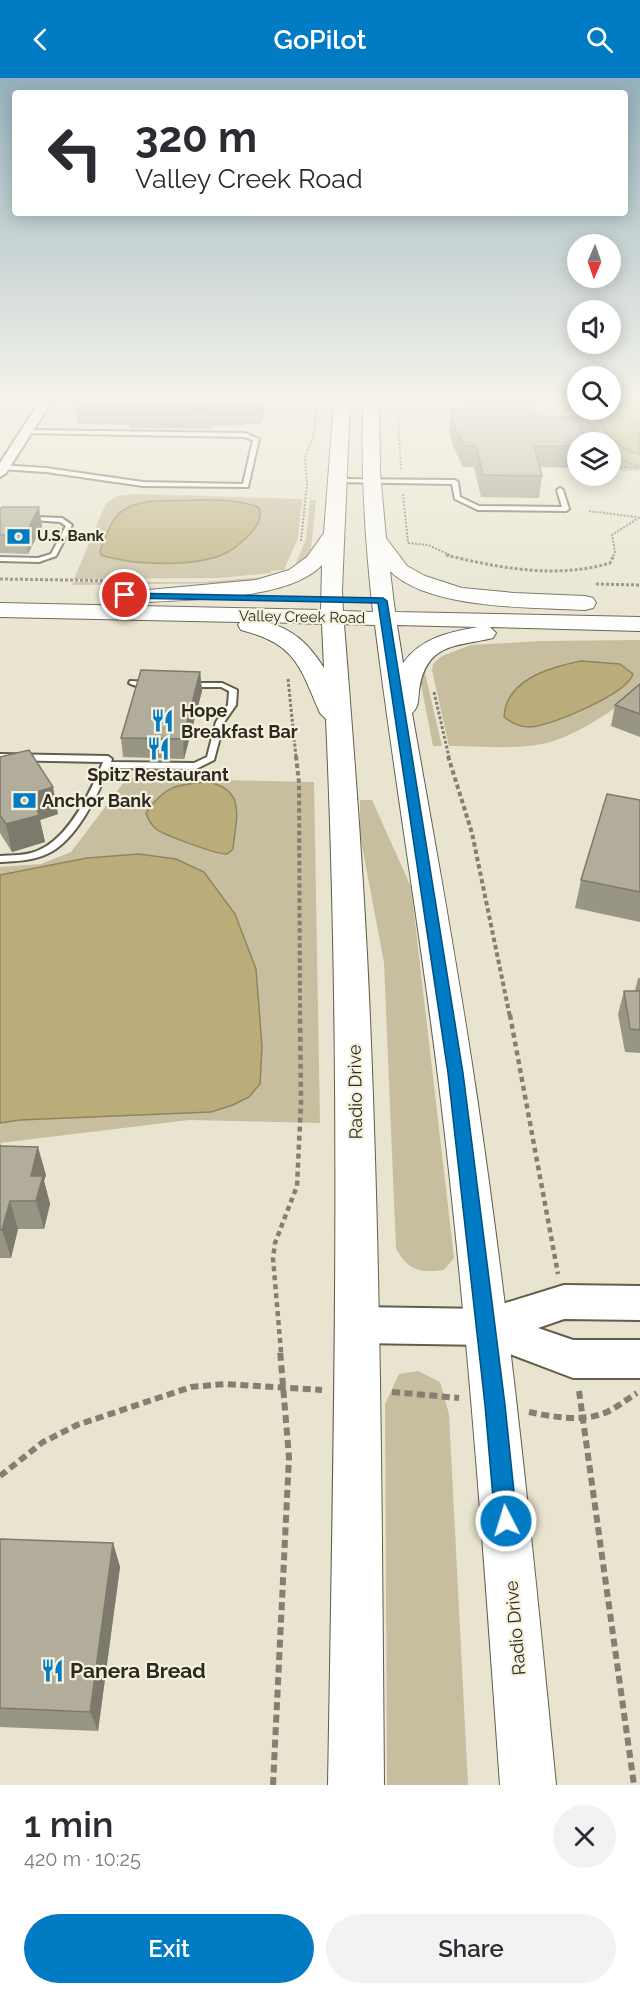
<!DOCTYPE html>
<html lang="en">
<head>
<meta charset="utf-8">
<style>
  body { margin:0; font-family:Raleway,sans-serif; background:#f2f2f3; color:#2b2b33; height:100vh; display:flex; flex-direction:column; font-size:22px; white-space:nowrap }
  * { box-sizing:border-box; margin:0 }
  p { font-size:20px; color:#7c7c81 }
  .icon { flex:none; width:33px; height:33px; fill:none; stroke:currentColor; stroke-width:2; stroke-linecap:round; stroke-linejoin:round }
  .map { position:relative; height:1707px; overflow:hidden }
  .side { display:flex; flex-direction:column; background:#fff; flex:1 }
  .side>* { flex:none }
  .top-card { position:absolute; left:12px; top:12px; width:616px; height:126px; border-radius:6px; box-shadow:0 3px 15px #0003; background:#fff; color:#2b2b33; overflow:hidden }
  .needle { width:39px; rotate:182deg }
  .controls { position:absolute; left:567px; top:156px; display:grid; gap:12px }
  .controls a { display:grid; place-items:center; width:54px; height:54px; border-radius:50%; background:#fff; box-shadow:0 3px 15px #0003; font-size:30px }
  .pin { position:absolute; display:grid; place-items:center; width:51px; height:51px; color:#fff; margin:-26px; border:3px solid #fff; border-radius:50%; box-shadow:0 2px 6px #0007 }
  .me { position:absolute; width:66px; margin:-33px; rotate:355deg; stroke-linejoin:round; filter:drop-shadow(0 0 4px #0008) }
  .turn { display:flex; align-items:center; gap:21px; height:126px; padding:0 24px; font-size:27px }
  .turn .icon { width:78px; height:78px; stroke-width:2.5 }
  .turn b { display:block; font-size:42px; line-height:51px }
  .round { display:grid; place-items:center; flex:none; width:63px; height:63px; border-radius:32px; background:#f2f2f3 }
  .headline { display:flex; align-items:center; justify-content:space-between; height:102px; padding:0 24px }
  h1 { font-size:36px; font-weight:600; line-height:45px }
  .action { display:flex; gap:12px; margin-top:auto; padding:12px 24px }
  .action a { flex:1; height:69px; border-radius:36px; background:#007bc4; color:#fff; font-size:24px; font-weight:600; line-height:69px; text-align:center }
  .action a+a { background:#f2f2f3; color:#2b2b33 }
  header { display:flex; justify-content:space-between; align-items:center; height:78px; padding:0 24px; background:#007bc4; color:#fff; font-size:27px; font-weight:600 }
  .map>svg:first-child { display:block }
  .green { fill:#c6be9e }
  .water { fill:#bbad7a; stroke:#908560; stroke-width:1.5 }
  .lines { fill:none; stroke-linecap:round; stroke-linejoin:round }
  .service-casing { stroke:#625e4c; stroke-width:4 }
  .minor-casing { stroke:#625e4c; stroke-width:4 }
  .tertiary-casing { stroke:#625e4c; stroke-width:4 }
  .secondary-casing { stroke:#625e4c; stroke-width:2 }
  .path-far4 { stroke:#837f72; stroke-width:2; stroke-dasharray:2 1.5; stroke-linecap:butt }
  .path-far3 { stroke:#837f72; stroke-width:3; stroke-dasharray:3 2; stroke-linecap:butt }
  .path-far2 { stroke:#837f72; stroke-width:4; stroke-dasharray:4.5 3; stroke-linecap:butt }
  .path-far1 { stroke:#837f72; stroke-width:4.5; stroke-dasharray:5 4; stroke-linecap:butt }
  .path { stroke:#837f72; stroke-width:6; stroke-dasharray:8 4.5; stroke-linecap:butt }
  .service { fill:#fff; fill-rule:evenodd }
  .minor { fill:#fff; fill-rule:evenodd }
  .tertiary { fill:#fff; fill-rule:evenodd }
  .secondary { fill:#fff; fill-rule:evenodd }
  .wall { fill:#999584 }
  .shaded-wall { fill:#7d796c }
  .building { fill:#b2ad9a; stroke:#7d796c; stroke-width:1.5 }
  .route { fill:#007bc4; stroke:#00507f; stroke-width:1.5 }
  .labels { text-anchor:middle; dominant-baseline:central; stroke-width:4.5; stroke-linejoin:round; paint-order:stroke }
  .far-poi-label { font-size:15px; font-weight:bold; fill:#2b2922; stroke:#f6f1dd; text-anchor:start }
  .far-street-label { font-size:15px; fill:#2b2922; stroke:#f6f1dd }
  .poi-label { font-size:18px; font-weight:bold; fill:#2b2922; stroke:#f6f1dd; text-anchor:start }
  .street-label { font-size:18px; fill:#2b2922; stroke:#f6f1dd }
  .near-poi-label { font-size:21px; font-weight:bold; fill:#2b2922; stroke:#f6f1dd; text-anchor:start }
</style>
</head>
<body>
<header><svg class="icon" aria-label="back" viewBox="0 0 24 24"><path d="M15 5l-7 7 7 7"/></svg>GoPilot<svg class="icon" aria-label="search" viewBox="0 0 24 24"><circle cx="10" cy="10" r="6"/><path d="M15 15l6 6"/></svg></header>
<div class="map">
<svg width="640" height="1707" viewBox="0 0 640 1707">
  <rect width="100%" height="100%" fill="#e9e4d0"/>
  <path class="green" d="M 563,323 L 577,323 L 578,332 L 610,332 L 611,323 L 640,323 L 640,393 L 611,392 L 610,364 L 579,364 Z
    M 135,416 L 302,421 L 298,460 L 284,492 L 270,493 L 272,495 L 218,500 L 74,501 L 106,425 L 118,418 Z
    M 310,422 L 316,422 L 311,471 L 310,477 L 294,490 L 306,461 Z
    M 275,498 L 277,499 L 236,505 L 72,507 L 73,504 L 204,504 Z
    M 640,562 L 640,613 C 612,632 580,656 547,665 C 516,672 481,668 449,668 L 432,592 L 433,586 L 442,578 L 471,567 L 541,563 Z
    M 425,589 L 425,595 L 442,668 L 433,668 L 420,601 Z
    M 127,700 L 314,704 L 320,1045 L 189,1042 L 0,1065 L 0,789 L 41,786 L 71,774 Z
    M 360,722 L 372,722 L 411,809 L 454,1180 L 444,1192 C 420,1195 408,1193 396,1170 L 384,885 L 360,757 Z
    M 418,1293 L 440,1304 L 449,1336 L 468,1707 L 387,1707 L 385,1326 L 399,1296 Z"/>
  <path class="water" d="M 611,323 L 640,323 L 640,377 C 617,371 602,354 596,332 L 610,332 Z
    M 154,423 C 181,423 236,418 259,430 C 263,441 256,450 248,458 C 242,464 234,471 226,475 C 196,490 132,487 101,477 L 100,473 C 113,440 116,427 154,423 Z
    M 581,583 L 620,586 L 633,596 C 627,616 551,648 530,649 C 519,649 512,645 504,639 C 506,601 551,589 581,583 Z
    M 208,704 C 247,712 236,740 233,771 L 227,776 C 218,777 164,757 156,751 C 150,746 148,741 146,735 C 164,708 177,706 208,704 Z
    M 139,776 L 176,781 L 204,794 L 235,836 L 256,891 L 262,969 L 260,1006 L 249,1019 L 233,1027 L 211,1034 L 20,1042 L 0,1045 L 0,797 L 87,780 Z"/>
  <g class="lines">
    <defs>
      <path id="service" d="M 27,352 L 245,355 L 259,361 L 248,409 L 143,408 L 46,394 L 0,391 L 0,387 L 46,390 L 143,404 L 243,406 L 253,362 L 244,359 L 25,355 L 24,354 Z
        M 336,401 L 455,402 L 458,404 L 460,419 L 479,428 L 562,429 L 557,412 L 560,410 L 563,412 L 569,431 L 566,433 L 478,432 L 455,421 L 452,406 L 334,404 L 334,402 Z
        M 36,439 L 62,440 L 72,447 L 56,478 L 39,484 L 0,483 L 0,479 L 38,480 L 51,476 L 66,448 L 60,444 L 34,442 L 34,440 Z
        M 130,603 L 151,604 L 155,606 C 149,610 135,609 129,605 Z
        M 184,605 L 222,605 L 237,612 L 236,627 L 224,644 L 214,682 L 196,691 L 109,690 C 97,718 76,763 47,776 C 32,783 16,783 0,784 L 0,778 C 12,777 26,778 37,773 C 69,761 91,713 103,684 L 0,682 L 0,676 L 108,678 L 112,681 L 111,684 L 194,685 L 207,679 L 216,644 L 228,627 L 229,613 L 221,609 L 184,609 Z"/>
      <path id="minor" d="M 40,323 L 52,323 L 6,395 L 0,399 L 0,385 Z"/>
      <path id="tertiary" d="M 564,1207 L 640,1208 L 640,1242 L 564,1241 L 538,1250 L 573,1262 L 640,1262 L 640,1300 L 573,1300 L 486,1267 L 358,1265 L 344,1260 L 338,1247 L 344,1234 L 358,1229 L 486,1231 Z"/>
      <path id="secondary" d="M 334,323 L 350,323 L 342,512 L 343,533 L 373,534 C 365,463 361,394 363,323 L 379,323 L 380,395 L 386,460 L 407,488 L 425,498 L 462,510 L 514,515 L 585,518 L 593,520 L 596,525 L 593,530 L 585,532 C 531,529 430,532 390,493 L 395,534 L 640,539 L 640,553 L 490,549 L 496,555 L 493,560 C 454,569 426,565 419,613 C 418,622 419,629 412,635 C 435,765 459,895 478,1026 C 511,1252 534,1480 556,1707 L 500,1707 C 484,1479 468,1250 441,1023 C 422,864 395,706 375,547 L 344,546 C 355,686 366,826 371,966 C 381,1213 382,1460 384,1707 L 328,1707 C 334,1351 342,996 326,641 L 320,635 C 299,587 296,566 241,552 L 238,547 L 240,544 L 0,539 L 0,525 L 321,532 L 322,487 C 289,522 194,521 148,524 L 140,523 L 137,518 L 140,513 L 148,512 L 256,502 L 289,492 L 307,479 L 324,455 ZM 266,544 L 322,546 L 324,590 C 309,566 293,551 266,544 ZM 397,547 L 478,549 C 449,554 421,560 403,585 Z"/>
    </defs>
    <use href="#service" class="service-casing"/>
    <use href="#minor" class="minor-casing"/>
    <use href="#tertiary" class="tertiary-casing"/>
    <use href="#secondary" class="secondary-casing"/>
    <path class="path-far4" d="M 397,323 L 401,391
      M 582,332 L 590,348 L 605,364
      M 610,372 L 622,382 L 640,389
      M 610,388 L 639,390
      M 403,416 L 408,465
      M 589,433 L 636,439
      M 301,463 L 307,406 L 305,380 L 314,357 L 317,323
      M 408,465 L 428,467 L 452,478
      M 613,478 L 615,474 L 612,457 L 640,439"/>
    <path class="path-far3" d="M 446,477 C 498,490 557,501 610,485 L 614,477
      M 0,501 L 134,503
      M 596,506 L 640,507
      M 288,601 L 296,679
      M 434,614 L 449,679"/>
    <path class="path-far2" d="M 296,678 L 299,705 L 300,939
      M 448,678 L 472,755 L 510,939"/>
    <path class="path-far1" d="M 510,937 L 558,1196
      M 281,1274 L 273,1180 L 275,1165 L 297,1108 L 301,1024 L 300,937"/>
    <path class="path" d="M 579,1313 L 634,1707
      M 392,1314 L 459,1320
      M 529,1334 C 554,1339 584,1345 609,1333 C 619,1328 627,1321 637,1315
      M 0,1398 L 43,1364 L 77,1347 L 191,1309 L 225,1306 L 322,1312
      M 273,1707 L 289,1379 L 280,1272"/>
    <use href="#service" class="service"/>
    <use href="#minor" class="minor"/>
    <use href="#tertiary" class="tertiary"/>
    <use href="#secondary" class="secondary"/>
  </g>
  <path class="wall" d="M 77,323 L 266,323 L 261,346 L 212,348 L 211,351 L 130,350 L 129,347 L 78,346 L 75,326 Z
    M 462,323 L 530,323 L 536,338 L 578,364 L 578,390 L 539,389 L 542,398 L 539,420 L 481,419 L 474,389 L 463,389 L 453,368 L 449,352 L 451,331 L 462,331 Z
    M 0,432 L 42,448 L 28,476 L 0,475 Z
    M 200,594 L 202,613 L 184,681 L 123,679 L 121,660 Z
    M 640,606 L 640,659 L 611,648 L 615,627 Z
    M 0,679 L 58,736 L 40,742 L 45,764 L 12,774 L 0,755 Z
    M 640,722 L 640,844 L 575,830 L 581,802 Z
    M 638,900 L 640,900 L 640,975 L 625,974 L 618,936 L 624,913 L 635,913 Z
    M 0,1064 L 1,1068 L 46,1097 L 44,1103 L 50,1126 L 44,1151 L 18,1151 L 11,1180 L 0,1180 Z
    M 0,1461 L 113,1465 L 120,1489 L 98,1653 L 0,1649 Z"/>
  <path class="shaded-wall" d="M 261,323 L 266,323 L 261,346 L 260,326 Z
    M 210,328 L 212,348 L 211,351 L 209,330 Z
    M 39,429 L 42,448 L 28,476 L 25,457 Z
    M 200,594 L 202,613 L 184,681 L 183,661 Z
    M 53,709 L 58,736 L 40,742 L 45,764 L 12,774 L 6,746 L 27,717 Z
    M 38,1069 L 46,1097 L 44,1103 L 50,1126 L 44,1151 L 36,1123 L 31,1098 Z
    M 10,1123 L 18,1151 L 11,1180 L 2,1152 Z
    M 113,1465 L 120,1489 L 98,1653 L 90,1634 Z"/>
  <path class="building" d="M 77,323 L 261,323 L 260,326 L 210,328 L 209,330 L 128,329 L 129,327 L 75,326 Z
    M 465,323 L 530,323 L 536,338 L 577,339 L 587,364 L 578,364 L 578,368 L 534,368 L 542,398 L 483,397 L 476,368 L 465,368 L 454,348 L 451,331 L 466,331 Z
    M 2,429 L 39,429 L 25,457 L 0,457 L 0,432 Z
    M 141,592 L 200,594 L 183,661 L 121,660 Z
    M 640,606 L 640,636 L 615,627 Z
    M 29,672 L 53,709 L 27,717 L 40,737 L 6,746 L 0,737 L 0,679 Z
    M 607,716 L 640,722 L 640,814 L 581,802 Z
    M 624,913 L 640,913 L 640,952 L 630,951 Z
    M 0,1068 L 38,1069 L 31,1098 L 43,1098 L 36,1123 L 10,1123 L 2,1152 L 0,1152 Z
    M 0,1461 L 113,1465 L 90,1634 L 0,1630 Z"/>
  <linearGradient id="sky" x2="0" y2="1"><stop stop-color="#96b1bc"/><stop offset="0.57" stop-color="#f5f3ea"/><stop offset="1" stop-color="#f5f3ea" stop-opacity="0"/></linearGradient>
  <rect width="640" height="562" fill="url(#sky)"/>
  <path class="route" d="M 122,515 L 383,520 L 387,523 L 463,995 L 505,1327 L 517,1443 L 513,1450 L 506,1453 L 498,1450 L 495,1443 L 485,1327 L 448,995 L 378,525 L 125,520 L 122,519 Z"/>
  <defs>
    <symbol id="bank-bare" viewBox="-9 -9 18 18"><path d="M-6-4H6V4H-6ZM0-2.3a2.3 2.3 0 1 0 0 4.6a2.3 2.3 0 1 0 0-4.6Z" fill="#007bc4" stroke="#f6f1dd" stroke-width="2.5" paint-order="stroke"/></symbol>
    <symbol id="restaurant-bare" viewBox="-9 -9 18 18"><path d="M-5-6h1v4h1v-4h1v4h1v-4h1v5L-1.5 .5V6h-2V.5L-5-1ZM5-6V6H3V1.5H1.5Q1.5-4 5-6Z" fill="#007bc4" stroke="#f6f1dd" stroke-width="2.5" paint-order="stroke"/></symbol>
  </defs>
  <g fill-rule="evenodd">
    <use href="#bank-bare" x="2" y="442" width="33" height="33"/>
    <use href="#restaurant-bare" x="146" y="626" width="33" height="33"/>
    <use href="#restaurant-bare" x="142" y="654" width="33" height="33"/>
    <use href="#bank-bare" x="8" y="706" width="33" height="33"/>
    <use href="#restaurant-bare" x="36" y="1576" width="33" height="33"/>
  </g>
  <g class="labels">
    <g class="far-poi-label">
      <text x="37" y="458">U.S. Bank</text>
    </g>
    <g class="far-street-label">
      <text transform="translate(302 539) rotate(1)">Valley Creek Road</text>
    </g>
    <g class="poi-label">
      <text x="181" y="632">Hope<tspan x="181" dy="21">Breakfast Bar</tspan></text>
      <text x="158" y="696" text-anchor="middle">Spitz Restaurant</text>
      <text x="42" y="722">Anchor Bank</text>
    </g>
    <g class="street-label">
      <text transform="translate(355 1014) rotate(-91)">Radio Drive</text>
      <text transform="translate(515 1550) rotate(-95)">Radio Drive</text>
    </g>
    <g class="near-poi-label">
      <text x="70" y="1592">Panera Bread</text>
    </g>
  </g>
</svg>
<div class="controls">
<a><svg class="needle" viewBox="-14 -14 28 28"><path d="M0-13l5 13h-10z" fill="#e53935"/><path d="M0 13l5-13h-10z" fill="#7c7c81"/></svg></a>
<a><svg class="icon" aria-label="sound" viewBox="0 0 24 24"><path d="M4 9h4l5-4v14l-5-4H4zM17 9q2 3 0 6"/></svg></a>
<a><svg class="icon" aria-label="search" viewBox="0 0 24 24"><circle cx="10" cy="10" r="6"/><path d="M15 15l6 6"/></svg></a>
<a><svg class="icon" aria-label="layers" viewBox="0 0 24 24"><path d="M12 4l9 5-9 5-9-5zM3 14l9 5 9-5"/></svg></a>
</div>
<div class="pin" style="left:125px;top:517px;background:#d93025"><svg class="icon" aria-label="arrive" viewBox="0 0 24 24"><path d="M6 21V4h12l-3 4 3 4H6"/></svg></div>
<svg class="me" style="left:506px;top:1443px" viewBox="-20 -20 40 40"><circle r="17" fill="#007bc4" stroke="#fff" stroke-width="3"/><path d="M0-11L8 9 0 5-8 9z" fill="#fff"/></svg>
<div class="top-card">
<div class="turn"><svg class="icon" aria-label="left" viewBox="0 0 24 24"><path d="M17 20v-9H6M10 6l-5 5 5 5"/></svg><div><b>320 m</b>Valley Creek Road</div></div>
</div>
</div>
<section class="side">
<div class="headline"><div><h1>1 min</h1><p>420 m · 10:25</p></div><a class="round"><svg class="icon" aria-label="close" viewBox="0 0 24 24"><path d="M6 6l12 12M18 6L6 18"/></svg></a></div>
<div class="action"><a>Exit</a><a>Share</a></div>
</section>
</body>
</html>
